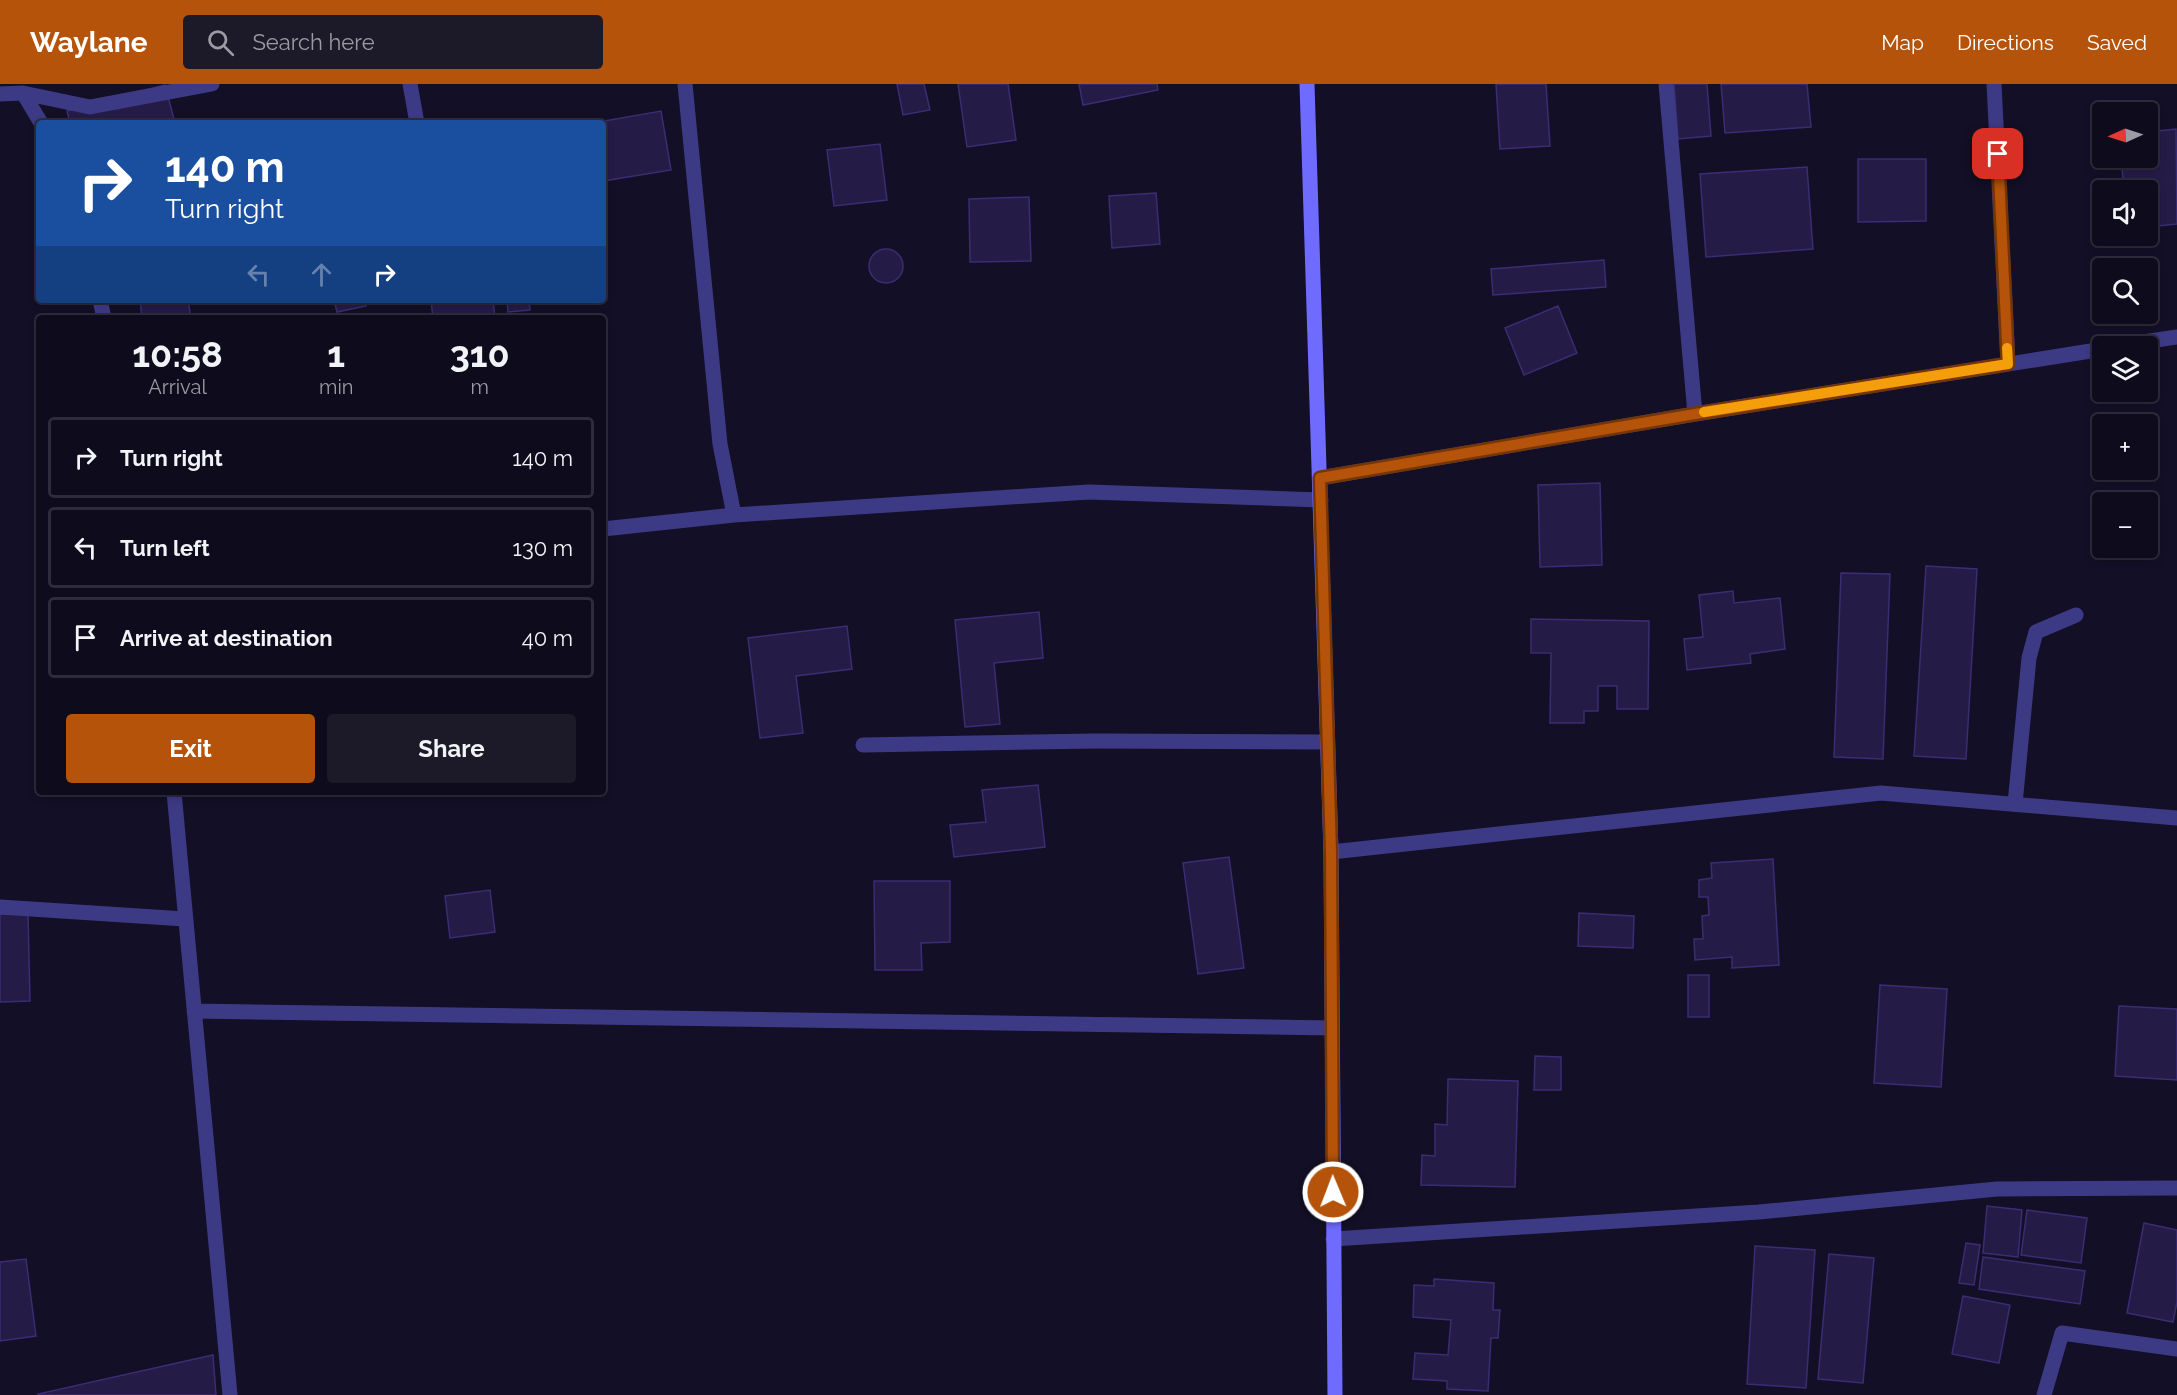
<!DOCTYPE html>
<html lang="en">
<head>
<meta charset="utf-8">
<style>
  body { margin:0; font-family:Raleway,sans-serif; background:#1c1929; color:#f1f3f6; height:100vh; display:flex; flex-direction:column; font-size:22px; white-space:nowrap }
  * { box-sizing:border-box; margin:0 }
  p { font-size:20px; color:#9b9ba3 }
  .icon { flex:none; width:33px; height:33px; fill:none; stroke:currentColor; stroke-width:2; stroke-linecap:round; stroke-linejoin:round }
  .map { position:relative; flex:1; overflow:hidden }
  .details { position:absolute; left:36px; top:231px; width:570px; height:480px; display:flex; flex-direction:column; background:#0e0b1c; border-radius:6px; box-shadow:0 3px 9px #0003,0 0 0 2px #2e2b3b }
  .details>* { flex:none }
  .top-card { position:absolute; left:36px; top:36px; width:570px; height:183px; border-radius:6px; box-shadow:0 3px 9px #0003,0 0 0 2px #2e2b3b; background:#1a4fa0; color:#fff; overflow:hidden }
  .needle { width:39px; rotate:267deg }
  .buttons { position:absolute; left:2092px; top:18px; display:grid; gap:12px }
  .buttons a { display:grid; place-items:center; width:66px; height:66px; border-radius:6px; background:#0e0b1c; box-shadow:0 3px 9px #0003,0 0 0 2px #2e2b3b; font-size:30px }
  .pin { position:absolute; display:grid; place-items:center; width:51px; height:51px; color:#fff; margin:-26px; border-radius:12px; box-shadow:0 3px 9px #0006 }
  .me { position:absolute; width:66px; margin:-33px; rotate:359deg; stroke-linejoin:round; filter:drop-shadow(0 0 4px #0008) }
  .turn { display:flex; align-items:center; gap:21px; height:126px; padding:0 30px; font-size:27px }
  .turn .icon { width:78px; height:78px; stroke-width:2.5 }
  .turn b { display:block; font-size:42px; line-height:51px }
  .lanes { display:flex; align-items:center; height:57px; padding:0 30px; background:#0003; justify-content:center; gap:30px; direction:ltr }
  .lanes .off { opacity:.35 }
  .eta { display:flex; justify-content:space-evenly; align-items:center; height:102px; text-align:center }
  .eta b { font-size:36px; font-weight:700; line-height:42px }
  .button { display:flex; gap:12px; margin-top:auto; padding:12px 30px }
  .button a { flex:1; height:69px; border-radius:6px; background:#b45309; color:#fff; font-size:24px; font-weight:700; line-height:69px; text-align:center }
  .button a+a { background:#1c1929; color:#f1f3f6 }
  ul { padding:0; list-style:none }
  li { display:flex; align-items:center; gap:18px; height:81px; margin:0 12px 9px; padding:0 18px; border:3px solid #2e2b3b; border-radius:6px }
  li div { flex:1 }
  li b { display:block; font-size:22px }
  li em { font-style:normal }
  header { display:flex; align-items:center; gap:36px; box-sizing:border-box; height:84px; padding:0 30px; background:#b45309; color:#fff }
  header strong { font-size:28px }
  nav { display:flex; gap:33px; margin-inline-start:auto; font-size:21px }
  .search { width:420px; height:54px; background:#1c1929; display:flex; align-items:center; gap:15px; box-sizing:border-box; padding:0 21px; border-radius:6px; color:#9b9ba3; font-size:22px }
  .map>svg:first-child { display:block }
  .building { fill:#241b47; stroke:#3b2d73; stroke-width:1.5 }
  .lines { fill:none; stroke-linecap:round; stroke-linejoin:round }
  .lane { stroke:#3d3a85; stroke-width:15 }
  .street { stroke:#3d3a85; stroke-width:15 }
  .secondary { stroke:#6f6bff; stroke-width:15 }
  .route-casing { stroke:#753606; stroke-width:15 }
  .route { stroke:#b45309; stroke-width:10 }
  .slow { stroke:#f59e0b; stroke-width:10 }
</style>
</head>
<body>
<header>
<strong>Waylane</strong>
<div class="search"><svg class="icon" aria-label="search" viewBox="0 0 24 24"><circle cx="10" cy="10" r="6"/><path d="M15 15l6 6"/></svg>Search here</div>
<nav><a>Map</a><a>Directions</a><a>Saved</a></nav>
</header>
<div class="map">
<svg width="2177" height="1311" viewBox="0 0 2177 1311">
  <rect width="100%" height="100%" fill="#130f26"/>
  <path class="building" d="M 897,0 L 924,0 L 930,26 L 903,31 Z
    M 958,0 L 1008,0 L 1016,56 L 967,63 Z
    M 1079,0 L 1157,0 L 1158,6 L 1083,21 Z
    M 1496,0 L 1546,0 L 1550,62 L 1500,65 Z
    M 1674,0 L 1707,0 L 1711,52 L 1678,55 Z
    M 1721,0 L 1807,0 L 1811,43 L 1725,49 Z
    M 165,1 L 175,39 L 70,39 L 67,27 Z
    M 661,27 L 671,86 L 603,97 L 603,39 L 593,39 Z
    M 2176,45 L 2177,140 L 2148,143 L 2148,106 L 2124,106 L 2121,74 L 2148,74 L 2148,48 Z
    M 880,60 L 887,116 L 834,122 L 827,66 Z
    M 1858,75 L 1926,75 L 1926,137 L 1858,138 Z
    M 1807,83 L 1813,165 L 1706,173 L 1700,90 Z
    M 1156,109 L 1160,160 L 1112,164 L 1109,112 Z
    M 1029,113 L 1031,177 L 970,178 L 969,115 Z
    M869 182a17 17 0 1 1 34 0a17 17 0 1 1-34 0Z
    M 1604,176 L 1606,203 L 1493,211 L 1491,185 Z
    M 140,216 L 188,216 L 191,234 L 142,234 Z
    M 334,216 L 365,216 L 366,222 L 337,228 Z
    M 431,216 L 493,216 L 495,234 L 433,234 Z
    M 507,216 L 529,216 L 530,226 L 508,228 Z
    M 1558,222 L 1577,269 L 1524,291 L 1505,244 Z
    M 1600,399 L 1602,481 L 1540,483 L 1538,401 Z
    M 1926,482 L 1977,485 L 1966,675 L 1914,672 Z
    M 1841,489 L 1890,490 L 1883,675 L 1834,673 Z
    M 1733,507 L 1734,519 L 1780,514 L 1785,565 L 1750,570 L 1751,579 L 1687,586 L 1684,555 L 1703,553 L 1699,511 Z
    M 1039,528 L 1043,574 L 994,579 L 1000,640 L 965,643 L 955,536 Z
    M 1531,535 L 1649,537 L 1648,625 L 1617,625 L 1617,602 L 1598,602 L 1598,627 L 1584,627 L 1584,639 L 1550,639 L 1551,569 L 1531,569 Z
    M 847,542 L 852,585 L 796,592 L 803,649 L 760,654 L 748,554 Z
    M 1038,701 L 1045,763 L 954,773 L 950,741 L 986,738 L 982,706 Z
    M 1229,773 L 1244,884 L 1198,890 L 1183,779 Z
    M 1773,775 L 1779,881 L 1732,884 L 1732,873 L 1695,876 L 1694,855 L 1703,855 L 1702,832 L 1709,831 L 1708,813 L 1699,813 L 1699,796 L 1712,794 L 1711,779 Z
    M 874,797 L 950,797 L 950,858 L 921,859 L 922,886 L 875,886 Z
    M 490,806 L 495,848 L 450,854 L 445,812 Z
    M 1579,829 L 1634,832 L 1633,864 L 1578,862 Z
    M 0,830 L 28,830 L 30,917 L 0,918 Z
    M 1688,891 L 1709,891 L 1709,933 L 1688,933 Z
    M 1880,901 L 1947,905 L 1941,1003 L 1874,999 Z
    M 2119,922 L 2177,925 L 2177,996 L 2115,992 Z
    M 1535,972 L 1561,973 L 1561,1006 L 1534,1006 Z
    M 1448,995 L 1518,997 L 1515,1103 L 1421,1101 L 1422,1071 L 1435,1072 L 1435,1040 L 1447,1041 Z
    M 1987,1122 L 2022,1126 L 2018,1173 L 1983,1169 Z
    M 2027,1126 L 2087,1134 L 2081,1179 L 2021,1171 Z
    M 2144,1139 L 2177,1146 L 2177,1218 L 2173,1238 L 2127,1229 Z
    M 1966,1159 L 1980,1161 L 1974,1201 L 1959,1199 Z
    M 1755,1162 L 1815,1166 L 1806,1304 L 1747,1300 Z
    M 1829,1170 L 1874,1174 L 1863,1299 L 1818,1295 Z
    M 1983,1173 L 2085,1187 L 2080,1220 L 1979,1205 Z
    M 26,1175 L 36,1252 L 0,1257 L 0,1178 Z
    M 1434,1195 L 1494,1199 L 1493,1226 L 1500,1226 L 1498,1254 L 1491,1254 L 1488,1307 L 1447,1305 L 1447,1297 L 1413,1295 L 1415,1269 L 1448,1271 L 1451,1236 L 1413,1233 L 1414,1201 L 1434,1202 Z
    M 1963,1212 L 2010,1221 L 1999,1279 L 1952,1270 Z
    M 213,1271 L 216,1311 L 38,1311 L 38,1310 Z"/>
  <g class="lines">
    <path class="lane" d="M 2015,720 L 2029,574 L 2036,548 L 2076,531"/>
    <path class="street" d="M 410,0 L 417,39
      M 685,0 L 720,360 L 734,431
      M 1666,0 L 1695,330
      M 1994,0 L 2008,280
      M 23,9 L 41,39
      M 0,10 L 23,9 L 90,23 L 212,0
      M 100,216 L 104,234
      M 2116,262 L 2177,253
      M 1320,394 L 1695,330 L 2103,265
      M 603,445 L 734,431 L 1089,408 L 1321,416
      M 863,661 L 1095,657 L 1326,658
      M 174,708 L 230,1311
      M 1331,768 L 1881,709 L 2177,734
      M 0,823 L 185,835
      M 194,927 L 1332,944
      M 1333,1155 L 1759,1128 L 1997,1105 L 2177,1104
      M 2044,1311 L 2062,1249 L 2177,1265"/>
    <path class="secondary" d="M 1307,0 L 1331,768 L 1335,1311"/>
  </g>
  <g class="lines">
    <defs>
      <path id="route" d="M 1333,1108 L 1331,768 L 1320,394 L 1695,330 L 2008,280 L 1998,70"/>
    </defs>
    <use href="#route" class="route-casing"/>
    <use href="#route" class="route"/>
    <path class="slow" d="M 1704,328 L 2008,280 L 2007,264"/>
  </g>
</svg>
<div class="buttons">
<a><svg class="needle" viewBox="-14 -14 28 28"><path d="M0-13l5 13h-10z" fill="#e53935"/><path d="M0 13l5-13h-10z" fill="#9b9ba3"/></svg></a>
<a><svg class="icon" aria-label="sound" viewBox="0 0 24 24"><path d="M4 9h4l5-4v14l-5-4H4zM17 9q2 3 0 6"/></svg></a>
<a><svg class="icon" aria-label="search" viewBox="0 0 24 24"><circle cx="10" cy="10" r="6"/><path d="M15 15l6 6"/></svg></a>
<a><svg class="icon" aria-label="layers" viewBox="0 0 24 24"><path d="M12 4l9 5-9 5-9-5zM3 14l9 5 9-5"/></svg></a>
<a>+</a>
<a>−</a>
</div>
<div class="pin" style="left:1998px;top:70px;background:#d93025"><svg class="icon" aria-label="arrive" viewBox="0 0 24 24"><path d="M6 21V4h12l-3 4 3 4H6"/></svg></div>
<svg class="me" style="left:1333px;top:1108px" viewBox="-20 -20 40 40"><circle r="17" fill="#b45309" stroke="#fff" stroke-width="3"/><path d="M0-11L8 9 0 5-8 9z" fill="#fff"/></svg>
<div class="top-card">
<div class="turn"><svg class="icon" aria-label="right" viewBox="0 0 24 24"><path d="M7 20v-9h11M14 6l5 5-5 5"/></svg><div><b>140 m</b>Turn right</div></div>
<div class="lanes"><svg class="icon off" aria-label="left" viewBox="0 0 24 24"><path d="M17 20v-9H6M10 6l-5 5 5 5"/></svg><svg class="icon off" aria-label="ahead" viewBox="0 0 24 24"><path d="M12 20V5M6 11l6-6 6 6"/></svg><svg class="icon" aria-label="right" viewBox="0 0 24 24"><path d="M7 20v-9h11M14 6l5 5-5 5"/></svg></div>
</div>
<section class="details">
<div class="eta">
<div><b>10:58</b><p>Arrival</p></div>
<div><b>1</b><p>min</p></div>
<div><b>310</b><p>m</p></div>
</div>
<ul>
<li><svg class="icon" aria-label="right" viewBox="0 0 24 24"><path d="M7 20v-9h11M14 6l5 5-5 5"/></svg><div><b>Turn right</b></div><em>140 m</em></li>
<li><svg class="icon" aria-label="left" viewBox="0 0 24 24"><path d="M17 20v-9H6M10 6l-5 5 5 5"/></svg><div><b>Turn left</b></div><em>130 m</em></li>
<li><svg class="icon" aria-label="arrive" viewBox="0 0 24 24"><path d="M6 21V4h12l-3 4 3 4H6"/></svg><div><b>Arrive at destination</b></div><em>40 m</em></li>
</ul>
<div class="button"><a>Exit</a><a>Share</a></div>
</section>
</div>
</body>
</html>
